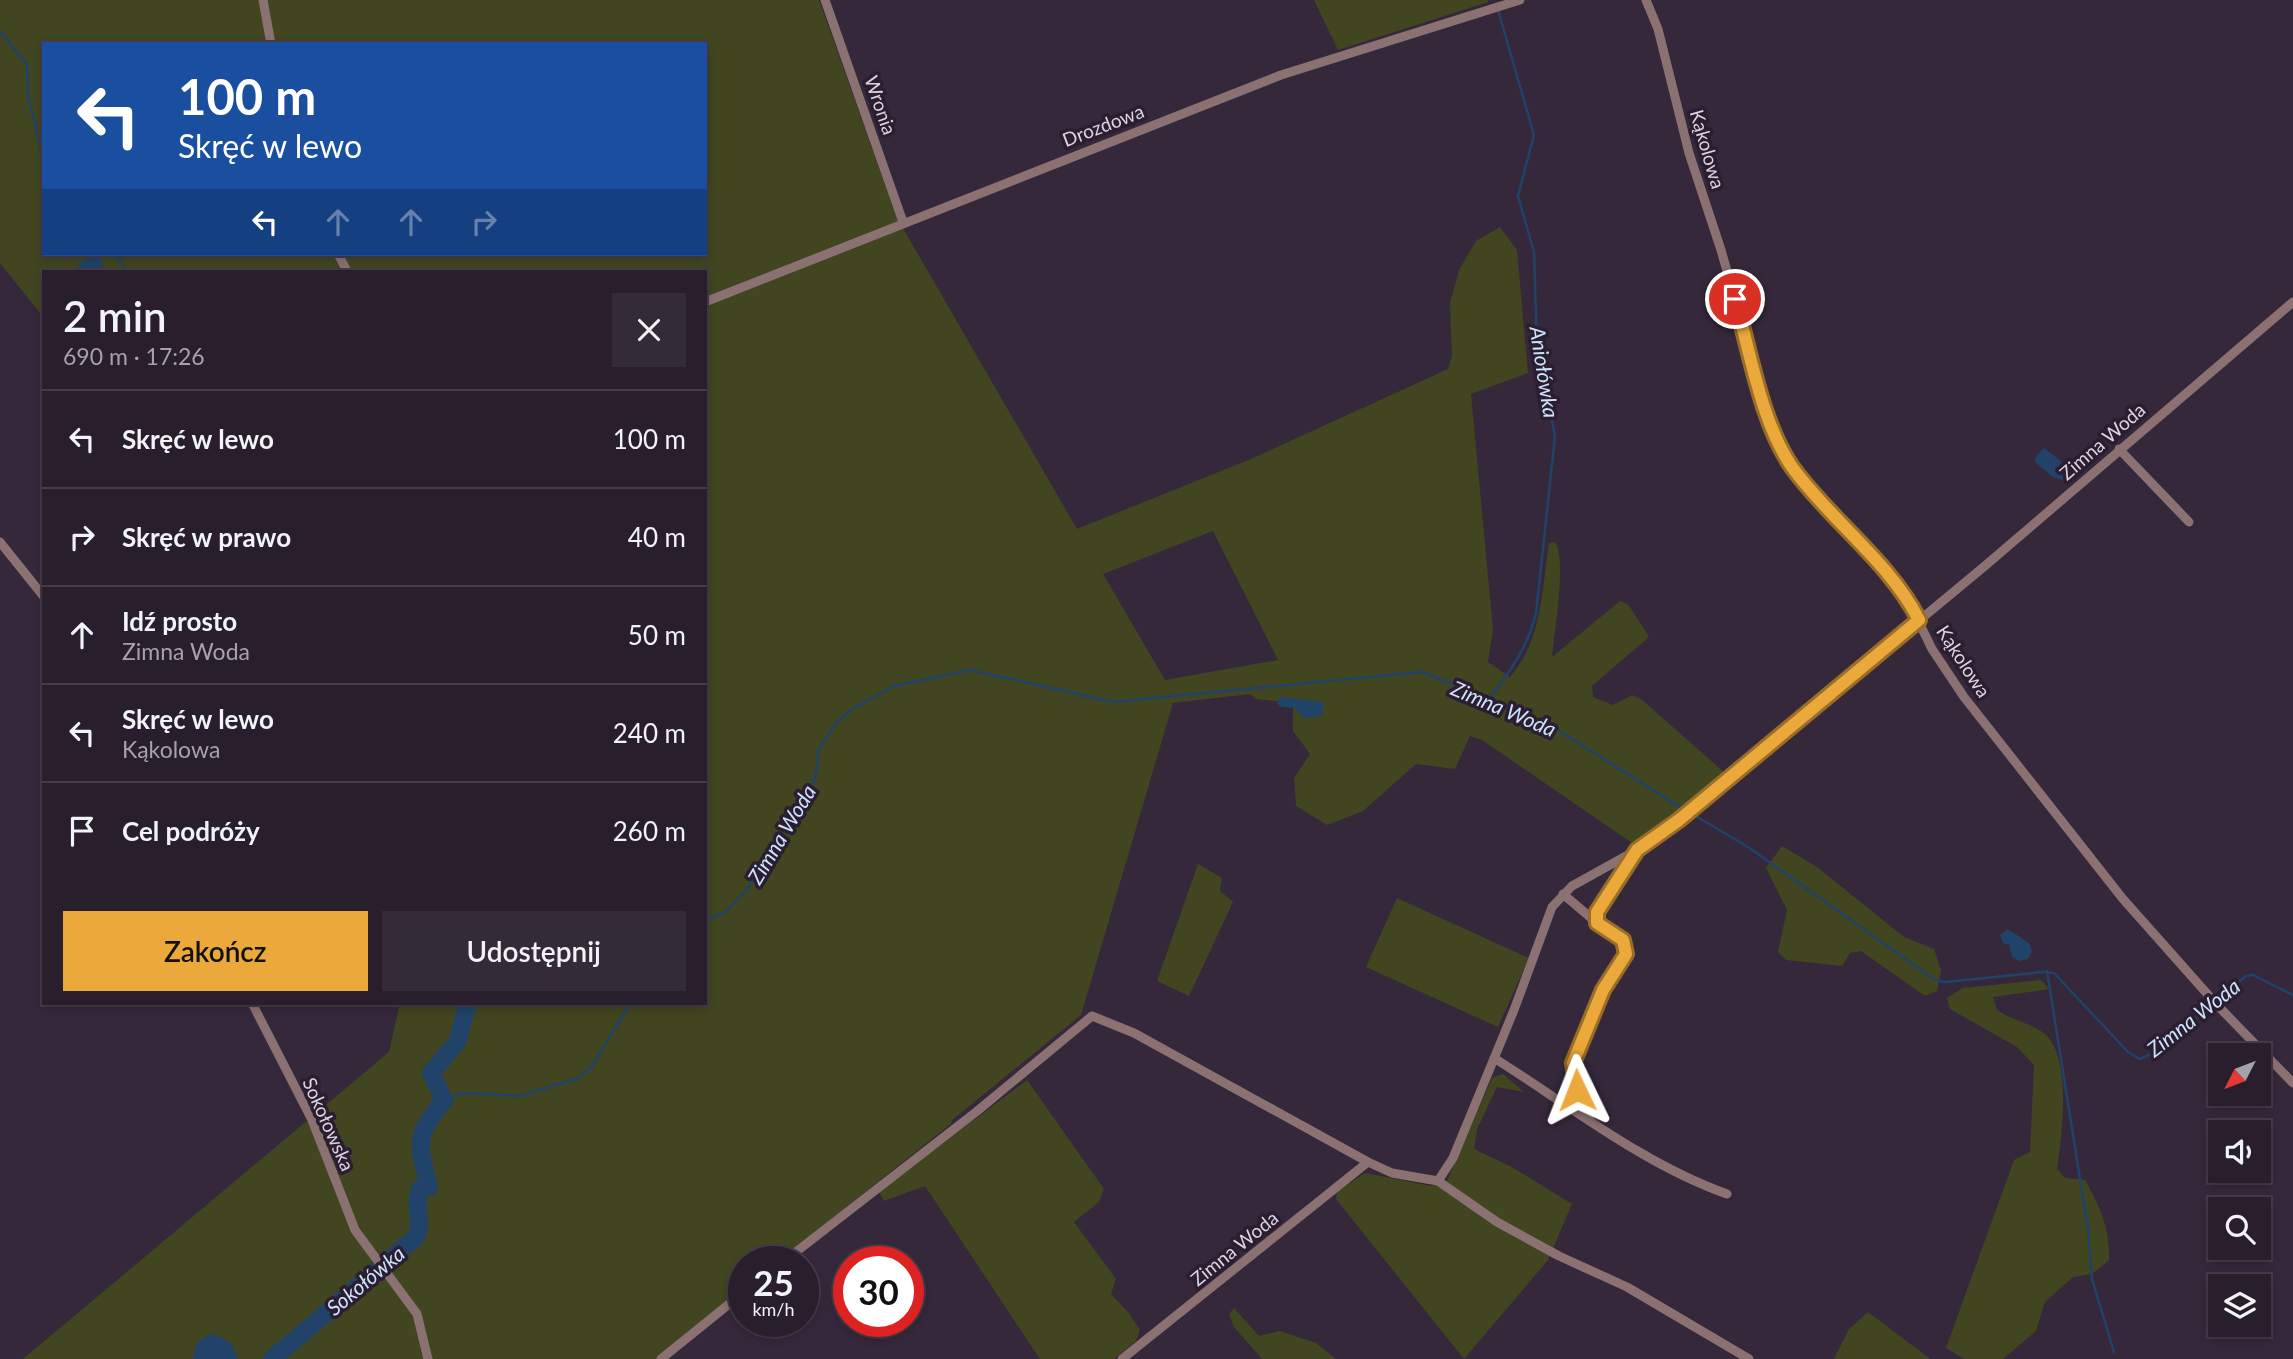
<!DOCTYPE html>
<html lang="pl">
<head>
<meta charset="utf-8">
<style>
  body { margin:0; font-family:Lato,sans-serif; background:#342b38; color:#f1f3f6; height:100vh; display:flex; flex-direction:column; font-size:26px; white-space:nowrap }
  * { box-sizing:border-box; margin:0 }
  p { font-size:23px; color:#a5a2a9 }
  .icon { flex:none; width:38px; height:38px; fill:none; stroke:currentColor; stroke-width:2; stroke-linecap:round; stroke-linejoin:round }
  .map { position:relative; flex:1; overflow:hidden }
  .sheet { position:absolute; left:42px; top:270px; width:665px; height:735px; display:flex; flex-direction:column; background:#281e2c; border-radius:0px; box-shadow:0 4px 10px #0003,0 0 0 2px #443c48 }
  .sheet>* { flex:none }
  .guide { position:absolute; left:42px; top:42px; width:665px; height:214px; border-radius:0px; box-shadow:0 4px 10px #0003,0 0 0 2px #443c48; background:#1a4fa0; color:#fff; overflow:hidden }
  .needle { width:46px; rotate:228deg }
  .fabs { position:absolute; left:2208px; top:1043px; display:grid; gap:14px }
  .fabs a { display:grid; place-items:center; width:63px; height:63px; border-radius:0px; background:#281e2c; box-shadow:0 4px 10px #0003,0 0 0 2px #443c48; font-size:35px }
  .speed { position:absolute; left:728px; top:1246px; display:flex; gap:14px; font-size:35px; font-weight:700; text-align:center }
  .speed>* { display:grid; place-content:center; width:91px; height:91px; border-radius:50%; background:#281e2c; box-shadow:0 4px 10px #0003,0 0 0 2px #443c48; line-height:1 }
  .speed small { font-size:18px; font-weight:400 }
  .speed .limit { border:10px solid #d22; background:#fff; color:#111 }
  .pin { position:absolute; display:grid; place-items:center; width:60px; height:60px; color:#fff; margin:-30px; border:4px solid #fff; border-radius:50%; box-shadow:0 2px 7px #0007 }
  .me { position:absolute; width:77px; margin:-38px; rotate:358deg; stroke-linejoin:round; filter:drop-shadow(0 0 5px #0008) }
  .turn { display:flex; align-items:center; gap:24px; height:147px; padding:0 21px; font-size:32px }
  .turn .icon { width:91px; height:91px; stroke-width:2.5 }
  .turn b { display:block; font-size:49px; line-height:60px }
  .lanes { display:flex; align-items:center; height:66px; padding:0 21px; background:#0003; justify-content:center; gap:35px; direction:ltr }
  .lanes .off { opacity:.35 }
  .round { display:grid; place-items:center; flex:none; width:74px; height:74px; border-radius:0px; background:#342b38 }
  .head { display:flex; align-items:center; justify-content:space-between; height:119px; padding:0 21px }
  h1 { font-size:42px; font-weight:600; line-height:52px }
  .cta { display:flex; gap:14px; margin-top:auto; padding:14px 21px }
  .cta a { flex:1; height:80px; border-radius:0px; background:#eca93b; color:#111; font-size:28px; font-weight:600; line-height:80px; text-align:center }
  .cta a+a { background:#342b38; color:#f1f3f6 }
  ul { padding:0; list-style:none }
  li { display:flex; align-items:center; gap:21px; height:98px; padding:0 21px; border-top:2px solid #443c48 }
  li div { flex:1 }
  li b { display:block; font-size:26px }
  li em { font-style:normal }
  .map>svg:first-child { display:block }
  .green { fill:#414620; fill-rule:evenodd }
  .water { fill:#214369 }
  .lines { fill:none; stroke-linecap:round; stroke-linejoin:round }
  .stream { stroke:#214369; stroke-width:2.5 }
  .river { stroke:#214369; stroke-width:18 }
  .minor { stroke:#8c7173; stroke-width:9 }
  .route-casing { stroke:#996e26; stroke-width:18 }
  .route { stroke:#eca93b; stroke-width:12 }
  .labels { text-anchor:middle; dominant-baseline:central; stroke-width:7; stroke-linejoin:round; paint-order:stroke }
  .street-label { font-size:19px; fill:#dcd4e0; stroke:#2b1e31 }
  .water-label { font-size:21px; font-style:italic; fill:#cee4fe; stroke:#2b1e31 }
</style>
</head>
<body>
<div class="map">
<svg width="2293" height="1359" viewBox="0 0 2293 1359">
  <rect width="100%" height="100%" fill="#35283b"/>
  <path class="green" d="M 0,0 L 819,0 L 897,218 L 1077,529 L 1251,459 L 1448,369 L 1452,355 L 1450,303 L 1459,270 L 1476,241 L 1500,227 L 1517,250 L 1528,373 L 1471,394 L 1493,630 L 1488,662 L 1510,677 C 1542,641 1542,589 1549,543 L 1555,542 C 1567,558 1554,634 1552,657 L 1620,601 L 1628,604 L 1649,637 L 1592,686 L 1593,697 L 1613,705 L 1632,695 L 1641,699 L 1725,773 L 1635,845 L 1482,740 L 1470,736 L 1455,769 L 1416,764 L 1363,811 L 1327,825 L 1296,806 L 1294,778 L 1310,754 L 1293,731 L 1293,703 L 1256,699 L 1250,694 L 1173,703 L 1081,1015 L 951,1121 L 952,1123 L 777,1262 L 744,1262 L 744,1289 L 657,1359 L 23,1359 L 389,1052 L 400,1003 L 705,1003 L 705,271 L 44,271 L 44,318 L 0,263 ZM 44,44 L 705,44 L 705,254 L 44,254 ZM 1213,531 L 1278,660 L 1165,680 L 1103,574 Z
    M 1314,0 L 1488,0 L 1488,2 L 1338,50 Z
    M 1782,846 L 1817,867 L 1904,937 L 1934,949 L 1941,970 L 1937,991 L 1925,996 L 1861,951 L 1850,953 L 1842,966 L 1786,960 L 1778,952 L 1787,910 L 1766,868 Z
    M 1198,864 L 1222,878 L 1220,891 L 1233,902 L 1189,996 L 1157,981 Z
    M 1397,898 L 1529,958 L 1498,1027 L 1366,967 Z
    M 2041,980 L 2049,989 L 1993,997 L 1997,1010 C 2011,1020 2034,1024 2046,1035 C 2072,1060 2062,1136 2057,1169 L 2065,1178 L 2085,1180 C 2100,1207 2110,1228 2109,1260 L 2092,1274 L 2073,1277 L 2045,1302 L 2036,1331 L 2003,1359 L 1964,1359 L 1946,1348 L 2014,1160 L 2030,1152 L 2034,1065 L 2017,1047 L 1950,1009 L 1947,998 L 1963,988 Z
    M 1503,1074 L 1524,1092 L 1497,1087 L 1477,1129 L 1474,1149 L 1510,1166 L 1572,1204 L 1548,1260 L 1464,1359 L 1336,1199 L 1337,1192 L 1365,1173 L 1431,1186 L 1447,1181 L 1492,1078 Z
    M 1027,1080 L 1104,1189 L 1099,1202 L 1074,1222 L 1116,1279 L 1111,1294 L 1128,1312 L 1140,1330 L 1136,1341 L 1114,1359 L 1040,1359 L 925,1186 L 884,1201 L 879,1192 Z
    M 1234,1308 L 1259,1336 L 1280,1331 L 1316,1343 L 1336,1359 L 1262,1359 L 1234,1327 L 1229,1314 Z
    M 1868,1312 L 1929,1358 L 1929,1359 L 1834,1359 L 1849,1329 Z"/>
  <path class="water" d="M 95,255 L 102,261 L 104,271 L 78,271 L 78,264 Z
    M 2044,448 L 2071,469 L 2063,480 L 2053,477 L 2035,462 L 2036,456 Z
    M 1280,697 L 1323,702 L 1323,713 L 1318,717 L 1303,718 L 1295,708 L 1281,707 L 1277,703 Z
    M 2008,929 L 2029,943 L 2032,951 L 2028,959 L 2019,961 L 2012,957 L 2009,945 L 2003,943 L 2000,935 Z
    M 214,1334 L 231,1343 L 238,1359 L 193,1359 C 193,1346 200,1336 214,1334 Z"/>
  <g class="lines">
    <path class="stream" d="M 0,31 L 27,65 L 28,97 L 44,159
      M 113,254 L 128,271
      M 1490,698 C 1511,670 1527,648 1536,614 L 1555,436 L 1537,347 L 1534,252 L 1518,196 L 1534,135 L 1498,10
      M 1692,814 L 1748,847 L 1935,980 L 1945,982 L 2043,972 L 2054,973 L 2128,1052 L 2140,1059 L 2156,1052 L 2246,976 L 2253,975 L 2293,995
      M 705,920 L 726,912 L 747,890 L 815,779 L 819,749 L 837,722 L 851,710 L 894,686 L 970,670 L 1113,702 L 1422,672 L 1490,698 L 1556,729 L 1686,811
      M 2047,971 L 2088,1229 L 2092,1279 L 2114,1352
      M 444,1100 L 463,1093 L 520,1096 L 579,1078 L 593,1065 L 630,1003"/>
    <path class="river" d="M 272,1359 L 416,1237 C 424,1221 413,1206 420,1189 L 429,1187 C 418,1144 414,1137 444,1100 L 431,1073 L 457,1042 L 468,1003"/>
    <path class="minor" d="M 263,0 L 271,44
      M 825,0 L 903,222
      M 1646,0 L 1658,29 L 1689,153 L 1721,250 L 1770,422 L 1786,457 L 1906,596 L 1932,649 L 1964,697 L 2123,899 L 2218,1006 L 2293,1083
      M 338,254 L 347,271
      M 705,302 L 1281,75 L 1520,0
      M 2119,449 L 2189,522
      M 0,542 L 44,597
      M 1563,894 L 1597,923
      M 252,1003 L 312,1120 L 355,1230 L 417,1314 L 428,1359
      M 1494,1058 C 1569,1105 1643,1164 1727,1194
      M 1589,1118 L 1577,1090 L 1573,1063 L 1603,990 L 1626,954 L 1626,945 C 1618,932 1601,932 1595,917 L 1634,854
      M 1438,1181 L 1497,1222 L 1559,1256 L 1627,1287 L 1749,1359
      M 783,1262 L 976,1112 L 1092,1016 L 1134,1033 L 1368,1162 L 1392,1173 L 1438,1181 L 1453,1158 L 1514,1010 L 1552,907 L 1572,886 L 1637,850 L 1679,820 L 1986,565 L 2293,302
      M 661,1359 L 744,1292
      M 1122,1359 L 1368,1162"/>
  </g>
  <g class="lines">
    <defs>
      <path id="route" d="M 1577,1090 L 1573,1063 L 1603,990 L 1626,954 L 1623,940 L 1597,923 L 1597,912 L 1637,850 L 1679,820 L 1919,620 C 1889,561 1830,520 1792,467 C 1761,422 1750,351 1735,299"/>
    </defs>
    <use href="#route" class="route-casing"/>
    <use href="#route" class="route"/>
  </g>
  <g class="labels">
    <g class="street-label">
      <text transform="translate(881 105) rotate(71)">Wronia</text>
      <text transform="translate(1103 125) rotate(-21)">Drozdowa</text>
      <text transform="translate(1708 149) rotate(74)">Kąkolowa</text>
      <text transform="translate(2102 441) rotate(-41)">Zimna Woda</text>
      <text transform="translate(1964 661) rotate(57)">Kąkolowa</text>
      <text transform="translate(329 1124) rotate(66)">Sokołowska</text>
      <text transform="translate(1234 1248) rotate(-39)">Zimna Woda</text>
    </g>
    <g class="water-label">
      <text transform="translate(1545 372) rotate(81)">Aniołówka</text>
      <text transform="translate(1504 708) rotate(23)">Zimna Woda</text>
      <text transform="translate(781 834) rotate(-59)">Zimna Woda</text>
      <text transform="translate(2193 1017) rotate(-38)">Zimna Woda</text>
      <text transform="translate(365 1280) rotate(-40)">Sokołówka</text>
    </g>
  </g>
</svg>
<div class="fabs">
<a><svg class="needle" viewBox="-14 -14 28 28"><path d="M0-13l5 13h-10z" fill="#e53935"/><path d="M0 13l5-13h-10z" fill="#a5a2a9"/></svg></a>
<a><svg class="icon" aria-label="sound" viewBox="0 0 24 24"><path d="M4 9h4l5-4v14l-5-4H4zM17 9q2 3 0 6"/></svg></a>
<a><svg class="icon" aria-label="search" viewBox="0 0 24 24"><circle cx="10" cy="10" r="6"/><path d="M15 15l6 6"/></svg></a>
<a><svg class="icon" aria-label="layers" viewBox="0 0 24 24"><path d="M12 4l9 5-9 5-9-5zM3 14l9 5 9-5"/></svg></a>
</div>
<div class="speed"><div>25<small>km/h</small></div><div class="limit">30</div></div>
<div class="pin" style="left:1735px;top:299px;background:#d93025"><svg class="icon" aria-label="arrive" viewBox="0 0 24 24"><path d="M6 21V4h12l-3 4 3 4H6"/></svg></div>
<svg class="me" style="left:1577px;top:1090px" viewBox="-20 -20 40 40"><path d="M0-17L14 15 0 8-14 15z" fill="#eca93b" stroke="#fff" stroke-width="4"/></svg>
<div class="guide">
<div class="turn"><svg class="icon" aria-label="left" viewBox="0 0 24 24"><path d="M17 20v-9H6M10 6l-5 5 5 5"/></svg><div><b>100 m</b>Skręć w lewo</div></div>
<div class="lanes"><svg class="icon" aria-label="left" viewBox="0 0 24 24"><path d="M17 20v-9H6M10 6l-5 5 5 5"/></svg><svg class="icon off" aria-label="ahead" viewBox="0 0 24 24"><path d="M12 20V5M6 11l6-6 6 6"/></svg><svg class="icon off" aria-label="ahead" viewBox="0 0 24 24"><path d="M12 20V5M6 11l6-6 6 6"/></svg><svg class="icon off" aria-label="right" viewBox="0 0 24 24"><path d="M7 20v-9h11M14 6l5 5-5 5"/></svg></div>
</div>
<section class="sheet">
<div class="head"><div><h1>2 min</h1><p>690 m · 17:26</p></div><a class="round"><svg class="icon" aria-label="close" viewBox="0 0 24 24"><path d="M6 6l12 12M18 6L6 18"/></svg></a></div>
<ul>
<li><svg class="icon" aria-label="left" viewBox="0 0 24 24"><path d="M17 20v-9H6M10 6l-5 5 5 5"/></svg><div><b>Skręć w lewo</b></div><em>100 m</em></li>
<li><svg class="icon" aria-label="right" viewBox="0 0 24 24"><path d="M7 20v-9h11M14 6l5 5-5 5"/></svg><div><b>Skręć w prawo</b></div><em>40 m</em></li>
<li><svg class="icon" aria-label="ahead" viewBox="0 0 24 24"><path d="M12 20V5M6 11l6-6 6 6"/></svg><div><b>Idź prosto</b><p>Zimna Woda</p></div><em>50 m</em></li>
<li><svg class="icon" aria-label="left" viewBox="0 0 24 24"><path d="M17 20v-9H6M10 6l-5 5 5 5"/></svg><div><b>Skręć w lewo</b><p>Kąkolowa</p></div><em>240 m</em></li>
<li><svg class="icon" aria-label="arrive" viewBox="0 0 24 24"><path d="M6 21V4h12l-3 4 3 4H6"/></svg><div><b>Cel podróży</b></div><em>260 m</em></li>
</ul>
<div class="cta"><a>Zakończ</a><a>Udostępnij</a></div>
</section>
</div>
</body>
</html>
